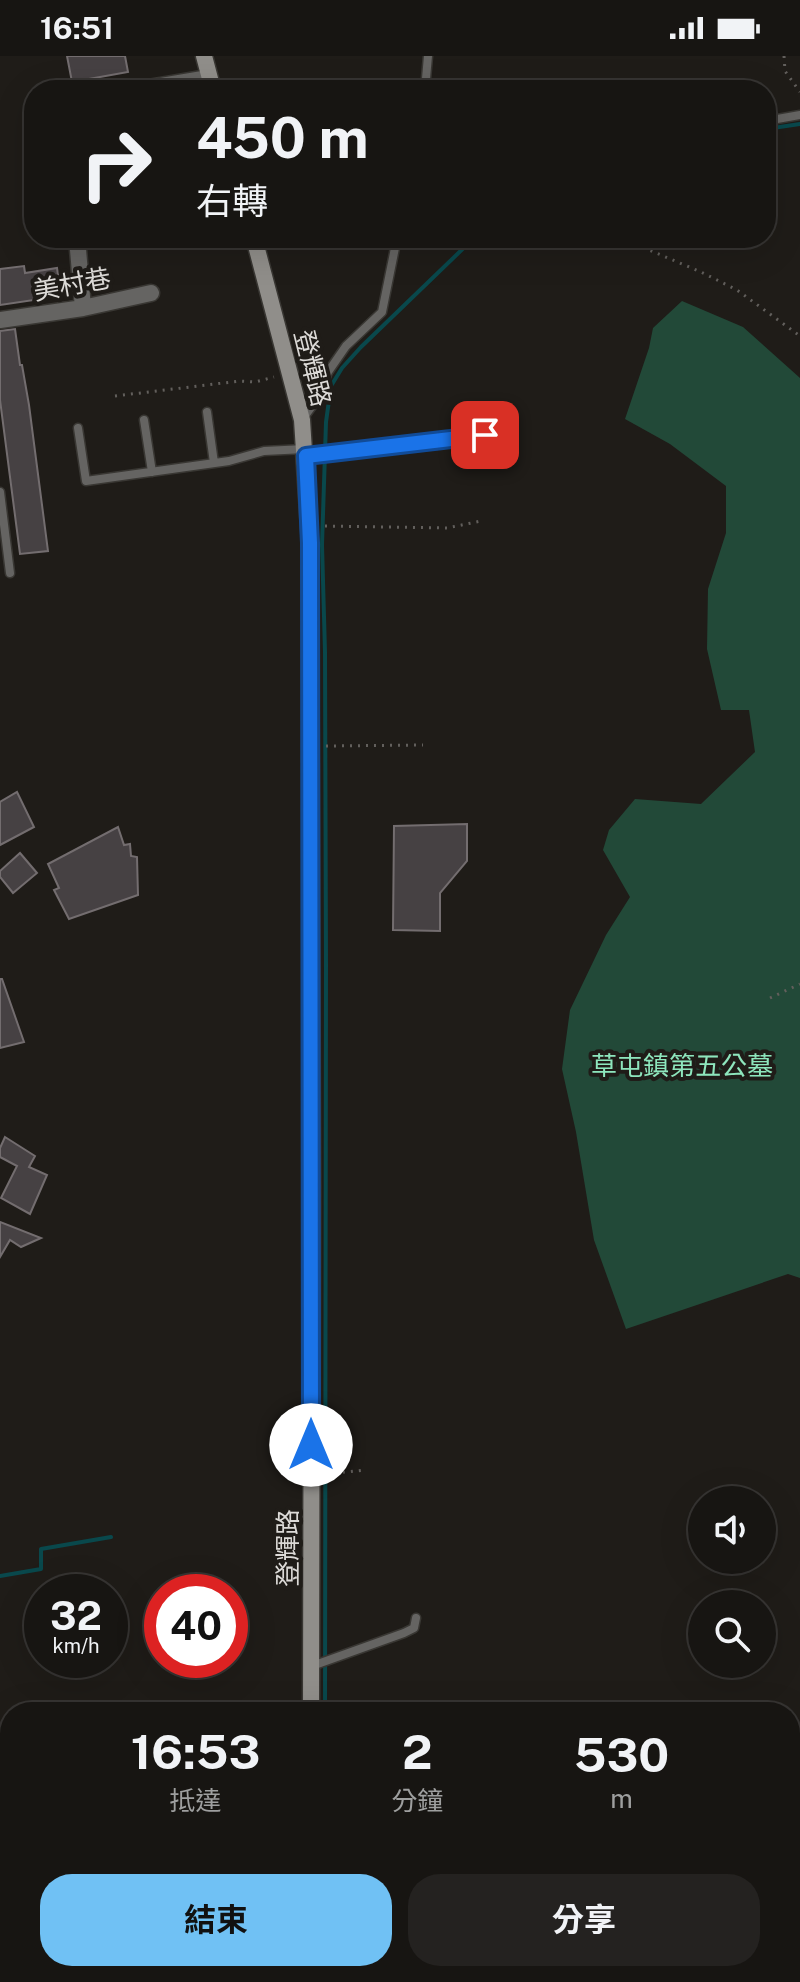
<!DOCTYPE html>
<html lang="zh-TW">
<head>
<meta charset="utf-8">
<style>
  body { margin:0; font-family:"Public Sans","Noto Sans TC",sans-serif; background:#242220; color:#f1f3f6; height:100vh; display:flex; flex-direction:column; font-size:30px; white-space:nowrap }
  * { box-sizing:border-box; margin:0 }
  p { font-size:26px; color:#9e9f9f }
  .icon { flex:none; width:44px; height:44px; fill:none; stroke:currentColor; stroke-width:2; stroke-linecap:round; stroke-linejoin:round }
  .map { position:relative; flex:1; overflow:hidden }
  .drawer { position:absolute; left:0px; top:1646px; width:800px; height:280px; display:flex; flex-direction:column; background:#171512; border-radius:32px 32px 0 0; box-shadow:0 8px 32px #0002,0 0 0 2px #363432 }
  .drawer>* { flex:none }
  .banner { position:absolute; left:24px; top:24px; width:752px; height:168px; border-radius:32px; box-shadow:0 8px 32px #0002,0 0 0 2px #363432; background:#171512; color:#f1f3f6; overflow:hidden }
  .controls { position:absolute; left:688px; top:1430px; display:grid; gap:16px }
  .controls a { display:grid; place-items:center; width:88px; height:88px; border-radius:50%; background:#171512; box-shadow:0 8px 32px #0002,0 0 0 2px #363432; font-size:40px }
  .speed { position:absolute; left:24px; top:1518px; display:flex; gap:16px; font-size:40px; font-weight:700; text-align:center }
  .speed>* { display:grid; place-content:center; width:104px; height:104px; border-radius:50%; background:#171512; box-shadow:0 8px 32px #0002,0 0 0 2px #363432; line-height:1 }
  .speed small { font-size:20px; font-weight:400 }
  .speed .limit { border:12px solid #d22; background:#fff; color:#111 }
  .pin { position:absolute; display:grid; place-items:center; width:68px; height:68px; color:#fff; margin:-34px; border-radius:16px; box-shadow:0 4px 12px #0006 }
  .me { position:absolute; width:88px; margin:-44px; rotate:0deg; stroke-linejoin:round; filter:drop-shadow(0 0 6px #0008) }
  .turn { display:flex; align-items:center; gap:28px; height:168px; padding:0 40px; font-size:36px }
  .turn .icon { width:104px; height:104px; stroke-width:2.5 }
  .turn b { display:block; font-size:56px; line-height:68px }
  .eta { display:flex; justify-content:space-evenly; align-items:center; height:136px; text-align:center }
  .eta b { font-size:48px; font-weight:700; line-height:56px }
  .action { display:flex; gap:16px; margin-top:auto; padding:16px 40px }
  .action a { flex:1; height:92px; border-radius:32px; background:#70c1f4; color:#111; font-size:32px; font-weight:700; line-height:92px; text-align:center }
  .action a+a { background:#242220; color:#f1f3f6 }
  .status { display:flex; justify-content:space-between; align-items:center; height:56px; padding:0 40px; background:#171512; direction:ltr }
  .status svg { height:22px; fill:currentColor }
  .map>svg:first-child { display:block }
  .green { fill:#224938 }
  .lines { fill:none; stroke-linecap:round; stroke-linejoin:round }
  .stream { stroke:#09484c; stroke-width:4 }
  .building { fill:#464143; stroke:#736d6f; stroke-width:2 }
  .lane-casing { stroke:#393733; stroke-width:11 }
  .street-casing { stroke:#393733; stroke-width:19 }
  .secondary-casing { stroke:#393733; stroke-width:19 }
  .path { stroke:#625f5c; stroke-width:3; stroke-dasharray:2 6; stroke-linecap:butt }
  .lane { stroke:#656462; stroke-width:8 }
  .street { stroke:#656462; stroke-width:16 }
  .secondary { stroke:#908e8a; stroke-width:16 }
  .route-casing { stroke:#114b97; stroke-width:20 }
  .route { stroke:#1a73e8; stroke-width:14 }
  .labels { text-anchor:middle; dominant-baseline:central; stroke-width:8; stroke-linejoin:round; paint-order:stroke }
  .street-label { font-size:26px; fill:#dcdad7; stroke:#1f1c18 }
  .park-label { font-size:26px; fill:#8ee6bd; stroke:#1f1c18 }
</style>
</head>
<body>
<div class="status"><b>16:51</b><svg viewBox="0 0 49 12"><path d="M0 12V9h3v3zM5 12V6h3v6zM10 12V3h3v9zM15 12V0h3v12zM26 1h20v11H26zM47 4h2v5h-2z"/></svg></div>
<div class="map">
<svg width="800" height="1926" viewBox="0 0 800 1926">
  <rect width="100%" height="100%" fill="#1f1c18"/>
  <path class="green" d="M 682,245 L 743,271 L 800,322 L 800,1222 L 788,1218 L 626,1273 L 594,1184 L 576,1076 L 562,1013 L 570,954 L 606,879 L 630,841 L 603,794 L 609,774 L 635,743 L 701,748 L 755,696 L 749,654 L 721,654 L 707,593 L 708,533 L 726,477 L 726,430 L 670,388 L 625,363 L 649,292 L 653,272 Z"/>
  <g class="lines">
    <path class="stream" d="M 766,73 L 800,68
      M 0,1520 L 41,1513 L 41,1493 L 111,1481
      M 325,1656 L 326,908 L 325,596 L 322,489 L 326,366 L 331,330 L 342,312 L 361,291 L 474,182
      M 325,1926 L 325,1916"/>
  </g>
  <path class="building" d="M 67,0 L 125,0 L 128,16 L 72,26 Z
    M 24,210 L 25,217 L 57,212 L 61,240 L 0,249 L 0,213 Z
    M 15,273 L 20,309 L 22,309 L 29,349 L 48,495 L 20,498 L 0,344 L 0,275 Z
    M 17,736 L 34,771 L 0,789 L 0,746 Z
    M 467,768 L 467,805 L 440,837 L 440,875 L 393,874 L 394,770 Z
    M 118,771 L 124,789 L 130,788 L 131,800 L 137,801 L 138,839 L 69,863 L 54,834 L 59,832 L 48,808 Z
    M 20,797 L 37,817 L 13,837 L 0,821 L 0,815 Z
    M 0,923 L 2,923 L 24,986 L 0,992 Z
    M 5,1081 L 35,1100 L 29,1111 L 47,1119 L 30,1158 L 1,1142 L 17,1110 L 0,1101 L 0,1092 Z
    M 0,1166 L 41,1182 L 21,1191 L 10,1184 L 0,1201 Z"/>
  <g class="lines">
    <defs>
      <path id="lane" d="M 113,34 L 208,18
        M 425,34 L 428,0
        M 766,65 L 800,59
        M 207,356 L 214,407
        M 144,364 L 152,416
        M 302,364 L 318,342 L 328,316 L 346,290 L 382,256 L 397,182
        M 78,372 L 86,425 L 229,405 L 264,395 L 305,393
        M 306,400 L 485,379
        M 0,436 L 10,517
        M 312,1610 L 404,1577 L 414,1572 L 416,1562"/>
      <path id="street" d="M 77,182 L 83,252
        M 0,264 L 83,252 L 151,237
        M 790,1744 L 800,1738
        M 484,1926 L 514,1916"/>
      <path id="secondary" d="M 204,0 L 213,34
        M 254,182 L 302,364 L 310,487 L 312,1129 L 311,1656
        M 0,1813 L 10,1823
        M 103,1916 L 113,1926
        M 311,1916 L 311,1926"/>
    </defs>
    <use href="#lane" class="lane-casing"/>
    <use href="#street" class="street-casing"/>
    <use href="#secondary" class="secondary-casing"/>
    <path class="path" d="M 784,0 L 785,15 L 800,36
      M 621,182 L 701,216 L 737,234 L 800,280
      M 115,340 L 240,325 L 255,326 L 274,321
      M 325,470 L 447,472 L 481,465
      M 326,690 L 423,689
      M 770,942 L 800,928
      M 327,1418 L 365,1414"/>
    <use href="#lane" class="lane"/>
    <use href="#street" class="street"/>
    <use href="#secondary" class="secondary"/>
  </g>
  <g class="lines">
    <defs>
      <path id="route" d="M 311,1389 L 310,487 L 306,400 L 485,379"/>
    </defs>
    <use href="#route" class="route-casing"/>
    <use href="#route" class="route"/>
  </g>
  <g class="labels">
    <g class="street-label">
      <text transform="translate(72 228) rotate(-10)">美村巷</text>
      <text transform="translate(313 312) rotate(76)">登輝路</text>
      <text transform="translate(287 1492) rotate(-90)">登輝路</text>
    </g>
    <g class="park-label">
      <text x="682" y="1009">草屯鎮第五公墓</text>
    </g>
  </g>
</svg>
<div class="controls">
<a><svg class="icon" aria-label="sound" viewBox="0 0 24 24"><path d="M4 9h4l5-4v14l-5-4H4zM17 9q2 3 0 6"/></svg></a>
<a><svg class="icon" aria-label="search" viewBox="0 0 24 24"><circle cx="10" cy="10" r="6"/><path d="M15 15l6 6"/></svg></a>
</div>
<div class="speed"><div>32<small>km/h</small></div><div class="limit">40</div></div>
<div class="pin" style="left:485px;top:379px;background:#d93025"><svg class="icon" aria-label="arrive" viewBox="0 0 24 24"><path d="M6 21V4h12l-3 4 3 4H6"/></svg></div>
<svg class="me" style="left:311px;top:1389px" viewBox="-20 -20 40 40"><circle r="19" fill="#fff"/><path d="M0-13L10 11 0 6-10 11z" fill="#1a73e8"/></svg>
<div class="banner">
<div class="turn"><svg class="icon" aria-label="right" viewBox="0 0 24 24"><path d="M7 20v-9h11M14 6l5 5-5 5"/></svg><div><b>450 m</b>右轉</div></div>
</div>
<section class="drawer">
<div class="eta">
<div><b>16:53</b><p>抵達</p></div>
<div><b>2</b><p>分鐘</p></div>
<div><b>530</b><p>m</p></div>
</div>
<div class="action"><a>結束</a><a>分享</a></div>
</section>
</div>
</body>
</html>
